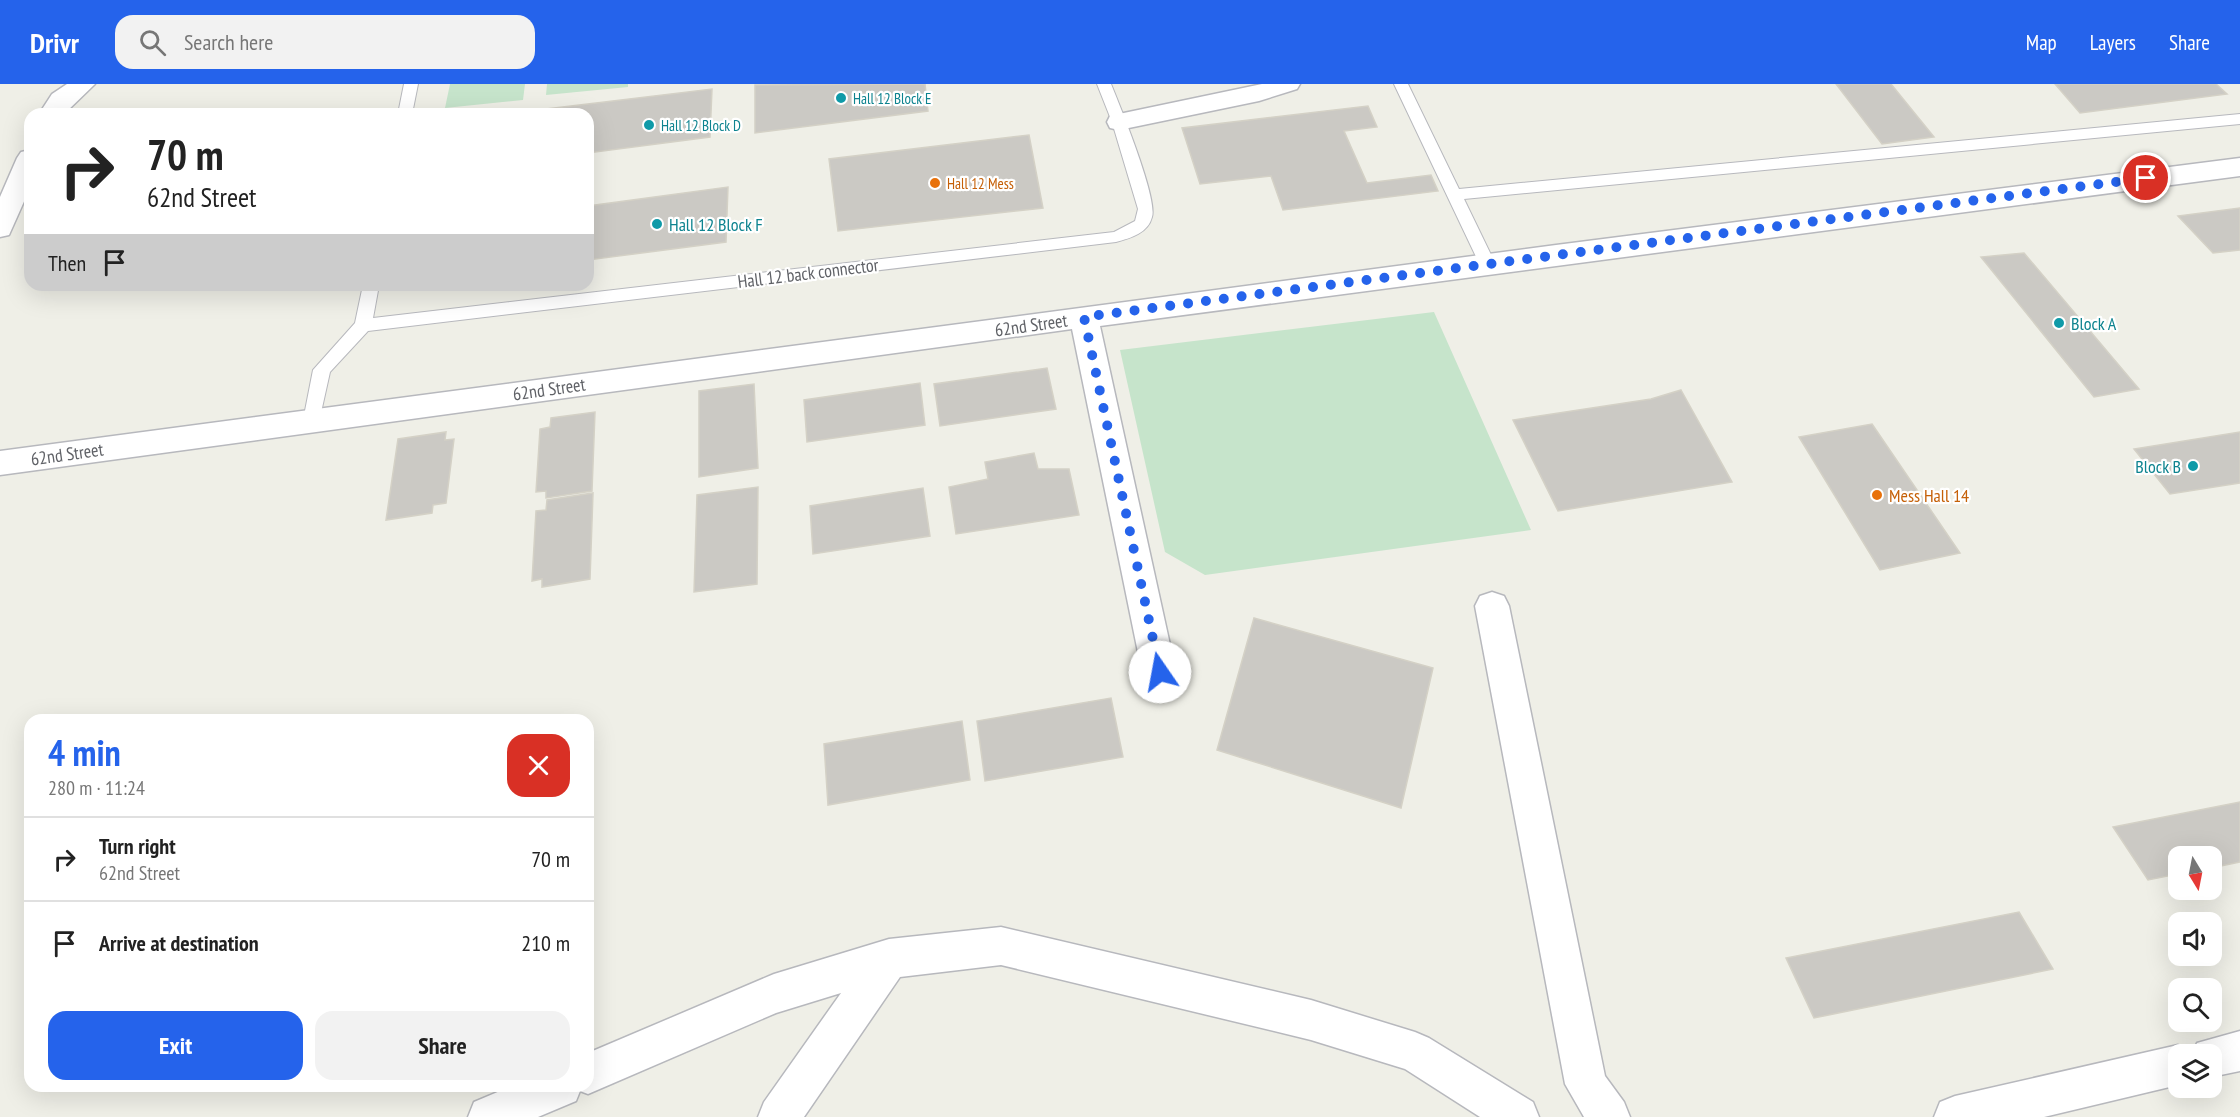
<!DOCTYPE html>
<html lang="en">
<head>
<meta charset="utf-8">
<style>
  body { margin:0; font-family:"PT Sans Narrow",sans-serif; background:#f2f2f2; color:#222; height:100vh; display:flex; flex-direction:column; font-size:22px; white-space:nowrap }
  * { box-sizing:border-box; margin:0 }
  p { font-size:20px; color:#767676 }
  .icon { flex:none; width:33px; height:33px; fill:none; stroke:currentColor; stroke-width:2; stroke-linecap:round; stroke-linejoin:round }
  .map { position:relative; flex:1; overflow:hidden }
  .details { position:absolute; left:24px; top:630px; width:570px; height:378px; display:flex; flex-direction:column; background:#fff; border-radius:18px; box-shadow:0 6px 24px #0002 }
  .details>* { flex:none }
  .top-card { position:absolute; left:24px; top:24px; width:570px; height:183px; border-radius:18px; box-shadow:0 6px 24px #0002; background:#fff; color:#222; overflow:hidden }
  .needle { width:39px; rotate:170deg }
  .buttons { position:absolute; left:2168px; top:762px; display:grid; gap:12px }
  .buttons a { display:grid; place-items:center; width:54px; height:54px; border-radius:12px; background:#fff; box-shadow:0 6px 24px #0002; font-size:30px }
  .pin { position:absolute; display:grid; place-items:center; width:51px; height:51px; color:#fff; margin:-26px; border:3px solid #fff; border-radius:50%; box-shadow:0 2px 6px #0007 }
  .me { position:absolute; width:66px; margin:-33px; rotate:348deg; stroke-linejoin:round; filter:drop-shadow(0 0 4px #0008) }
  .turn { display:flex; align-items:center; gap:21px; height:126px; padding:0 24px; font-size:27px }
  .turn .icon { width:78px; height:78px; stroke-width:2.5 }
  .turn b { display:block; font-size:42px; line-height:51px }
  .then { display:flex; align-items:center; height:57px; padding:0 24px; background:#0003; gap:12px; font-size:22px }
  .round { display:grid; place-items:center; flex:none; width:63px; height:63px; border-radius:18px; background:#f2f2f2 }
  .overview { display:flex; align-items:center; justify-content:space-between; height:102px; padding:0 24px }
  h1 { font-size:36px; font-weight:600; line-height:45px; color:#2563eb }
  .primary-button { display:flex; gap:12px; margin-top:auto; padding:12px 24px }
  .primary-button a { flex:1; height:69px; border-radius:18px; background:#2563eb; color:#fff; font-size:24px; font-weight:600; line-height:69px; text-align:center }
  .primary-button a+a { background:#f2f2f2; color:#222 }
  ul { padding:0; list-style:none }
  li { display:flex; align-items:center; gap:18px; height:84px; padding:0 24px; border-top:2px solid #e0e0e0 }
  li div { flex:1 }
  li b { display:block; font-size:22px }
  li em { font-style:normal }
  header { display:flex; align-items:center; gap:36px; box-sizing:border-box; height:84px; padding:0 30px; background:#2563eb; color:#fff }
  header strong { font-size:28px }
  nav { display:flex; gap:33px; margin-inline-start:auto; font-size:21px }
  .search { width:420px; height:54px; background:#f2f2f2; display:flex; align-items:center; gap:15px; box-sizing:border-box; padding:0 21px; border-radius:18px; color:#767676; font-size:22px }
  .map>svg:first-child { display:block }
  .green { fill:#c6e4cb }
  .building { fill:#cbc9c4; stroke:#d4d1c6; stroke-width:1.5 }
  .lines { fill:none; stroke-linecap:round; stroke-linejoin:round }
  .lane-casing { stroke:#b7b8bd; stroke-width:2 }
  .street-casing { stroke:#b7b8bd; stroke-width:3 }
  .lane { fill:#fff; fill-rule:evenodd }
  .street { fill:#fff; fill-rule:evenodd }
  .route { stroke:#2563eb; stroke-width:10; stroke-dasharray:0 18 }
  .culture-dot { fill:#0f9aa8; stroke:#fff; stroke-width:2 }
  .food-dot { fill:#e8710a; stroke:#fff; stroke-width:2 }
  .labels { text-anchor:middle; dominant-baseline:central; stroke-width:4.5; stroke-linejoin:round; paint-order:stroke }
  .far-culture-label { font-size:15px; fill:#0d838f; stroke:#fff; text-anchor:start }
  .far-food-label { font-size:15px; fill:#c56008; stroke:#fff; text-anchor:start }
  .culture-label { font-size:18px; fill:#0d838f; stroke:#fff; text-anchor:start }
  .street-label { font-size:18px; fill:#5f6166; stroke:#fff }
  .food-label { font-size:18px; fill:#c56008; stroke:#fff; text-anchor:start }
</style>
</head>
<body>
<header>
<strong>Drivr</strong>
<div class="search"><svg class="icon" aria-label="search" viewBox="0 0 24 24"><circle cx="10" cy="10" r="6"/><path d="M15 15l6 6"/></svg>Search here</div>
<nav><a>Map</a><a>Layers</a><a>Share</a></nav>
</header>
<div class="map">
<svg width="2240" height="1033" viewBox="0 0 2240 1033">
  <rect width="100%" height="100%" fill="#efefe7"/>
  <path class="green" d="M 450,0 L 525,0 L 523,16 L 445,24 Z
    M 547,0 L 628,0 L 628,3 L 546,11 Z
    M 1434,228 L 1531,446 L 1205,491 L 1165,468 L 1120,266 Z"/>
  <path class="building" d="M 925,0 L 928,27 L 755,49 L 755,1 Z
    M 1836,0 L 1891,0 L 1934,53 L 1882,60 Z
    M 2055,0 L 2216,0 L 2227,10 L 2080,29 Z
    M 712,5 L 710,53 L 588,69 L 588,30 L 537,30 L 538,26 Z
    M 1368,22 L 1377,43 L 1344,47 L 1367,99 L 1431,91 L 1438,107 L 1283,126 L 1271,92 L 1200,100 L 1182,44 Z
    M 1029,51 L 1043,124 L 838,147 L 829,75 Z
    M 728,103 L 726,158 L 588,176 L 588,122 Z
    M 2240,124 L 2240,166 L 2213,169 L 2178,132 Z
    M 2024,169 L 2139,305 L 2094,313 L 1981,173 Z
    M 1047,284 L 1056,325 L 940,342 L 934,300 Z
    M 920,299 L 925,341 L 807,358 L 804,316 Z
    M 754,300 L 758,384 L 699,393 L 699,307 Z
    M 1681,306 L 1732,398 L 1558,427 L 1513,336 L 1651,315 Z
    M 595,328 L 592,407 L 546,414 L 546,407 L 536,408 L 540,345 L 550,343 L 551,334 Z
    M 1872,340 L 1960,469 L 1880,486 L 1799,353 Z
    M 446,348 L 445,356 L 454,355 L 446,419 L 433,421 L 432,429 L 386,436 L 398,355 Z
    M 2240,348 L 2240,399 L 2170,410 L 2134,365 Z
    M 1034,369 L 1038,385 L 1069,385 L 1079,431 L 956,450 L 949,403 L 988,395 L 985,378 Z
    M 758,403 L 757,500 L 694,508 L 697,411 Z
    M 923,404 L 930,452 L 813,470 L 810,422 Z
    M 593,409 L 590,495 L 542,503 L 542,495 L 532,497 L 536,427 L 546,426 L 547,416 Z
    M 1254,534 L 1433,584 L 1401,724 L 1217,666 Z
    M 1111,614 L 1123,673 L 985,697 L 977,637 Z
    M 962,637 L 970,696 L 828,721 L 824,660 Z
    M 2240,718 L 2240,778 L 2211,784 L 2211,772 L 2178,772 L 2178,790 L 2148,796 L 2113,743 Z
    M 2019,828 L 2053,885 L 1814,934 L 1786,874 Z"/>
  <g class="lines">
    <defs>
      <path id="lane" d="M 404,0 L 418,0 L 412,30 L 398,30 Z
        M 1097,0 L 1111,0 C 1120,22 1158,115 1152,133 C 1148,149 1131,154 1116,158 L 368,247 L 330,288 L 318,342 L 306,342 L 303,337 L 313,286 L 355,239 L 363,201 L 379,201 L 373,234 L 1114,148 L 1135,137 L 1138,125 L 1112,38 Z
        M 1394,0 L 1408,0 L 1459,105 L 2240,30 L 2240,40 L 1464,115 L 1495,179 L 1487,185 L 1479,179 Z"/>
      <path id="street" d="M 67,0 L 95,0 L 64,30 L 39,30 L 52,10 Z
        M 1262,0 L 1300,0 L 1297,5 L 1259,17 L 1119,46 L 1110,44 L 1107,38 L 1110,32 L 1119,30 Z
        M 30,66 L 30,104 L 9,151 L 0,153 L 0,113 L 17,74 L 21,68 Z
        M 2240,74 L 2240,92 L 1100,242 L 1176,588 L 1171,599 L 1159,603 L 1147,599 L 1142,588 L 1072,245 L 0,391 L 0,367 L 1556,161 Z
        M 1492,508 L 1504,512 L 1509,522 L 1605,992 L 1624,1018 L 1630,1033 L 1584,1033 L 1565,1000 L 1475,522 L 1480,512 Z
        M 1001,843 L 1311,916 L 1415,948 L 1429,954 L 1533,1018 L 1539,1033 L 1480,1033 L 1405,985 L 1311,956 L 1001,881 L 900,893 L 804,1033 L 758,1033 L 764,1018 L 841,909 L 776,929 L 588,1010 L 580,1007 L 576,1017 L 538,1033 L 468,1033 L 474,1018 L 512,1002 L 588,1002 L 588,969 L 774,890 L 889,855 Z
        M 2240,947 L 2240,987 L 2211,993 L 2211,970 L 2178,970 L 2178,1001 L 2044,1033 L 1934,1033 L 1940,1018 L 1955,1012 L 2178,961 L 2193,968 L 2197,959 Z"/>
    </defs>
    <use href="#lane" class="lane-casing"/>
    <use href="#street" class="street-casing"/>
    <use href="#lane" class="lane"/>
    <use href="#street" class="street"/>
  </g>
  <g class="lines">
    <path class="route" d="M 1160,588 L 1084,233 L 2146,94"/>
  </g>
  <g class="culture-dot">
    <circle cx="841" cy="14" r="6"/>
    <circle cx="649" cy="41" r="6"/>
    <circle cx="657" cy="140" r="6"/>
    <circle cx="2059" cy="239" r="6"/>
    <circle cx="2193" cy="382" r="6"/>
  </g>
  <g class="food-dot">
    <circle cx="935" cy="99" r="6"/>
    <circle cx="1877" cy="411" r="6"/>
  </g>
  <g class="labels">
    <g class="far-culture-label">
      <text x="853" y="14">Hall 12 Block E</text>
      <text x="661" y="41">Hall 12 Block D</text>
    </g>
    <g class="far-food-label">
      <text x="947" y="99">Hall 12 Mess</text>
    </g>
    <g class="culture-label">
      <text x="669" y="140">Hall 12 Block F</text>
      <text x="2071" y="239">Block A</text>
      <text x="2181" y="382" text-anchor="end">Block B</text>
    </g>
    <g class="street-label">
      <text transform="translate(808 189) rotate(-7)">Hall 12 back connector</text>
      <text transform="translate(1031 241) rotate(-8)">62nd Street</text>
      <text transform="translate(549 305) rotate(-8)">62nd Street</text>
      <text transform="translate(67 370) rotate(-8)">62nd Street</text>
    </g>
    <g class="food-label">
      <text x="1889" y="411">Mess Hall 14</text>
    </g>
  </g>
</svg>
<div class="buttons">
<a><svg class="needle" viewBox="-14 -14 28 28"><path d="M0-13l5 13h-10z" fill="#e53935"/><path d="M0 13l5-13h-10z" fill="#767676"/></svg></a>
<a><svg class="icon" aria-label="sound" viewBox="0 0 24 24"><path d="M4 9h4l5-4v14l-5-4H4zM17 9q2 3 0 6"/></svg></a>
<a><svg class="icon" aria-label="search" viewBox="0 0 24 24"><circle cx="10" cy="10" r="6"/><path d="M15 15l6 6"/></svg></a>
<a><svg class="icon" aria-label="layers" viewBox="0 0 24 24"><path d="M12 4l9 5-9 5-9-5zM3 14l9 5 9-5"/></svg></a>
</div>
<div class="pin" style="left:2146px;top:94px;background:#d93025"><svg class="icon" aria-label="arrive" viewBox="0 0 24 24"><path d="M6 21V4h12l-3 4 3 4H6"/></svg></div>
<svg class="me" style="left:1160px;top:588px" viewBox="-20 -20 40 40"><circle r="19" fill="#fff"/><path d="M0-13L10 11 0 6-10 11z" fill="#2563eb"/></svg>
<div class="top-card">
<div class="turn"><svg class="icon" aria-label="right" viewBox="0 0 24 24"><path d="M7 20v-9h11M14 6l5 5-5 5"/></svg><div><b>70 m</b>62nd Street</div></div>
<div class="then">Then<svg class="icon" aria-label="arrive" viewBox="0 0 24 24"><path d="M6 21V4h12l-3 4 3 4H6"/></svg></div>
</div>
<section class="details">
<div class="overview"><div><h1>4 min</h1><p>280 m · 11:24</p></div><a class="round" style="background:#d93025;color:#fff"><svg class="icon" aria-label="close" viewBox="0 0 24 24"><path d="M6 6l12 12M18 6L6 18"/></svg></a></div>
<ul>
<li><svg class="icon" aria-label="right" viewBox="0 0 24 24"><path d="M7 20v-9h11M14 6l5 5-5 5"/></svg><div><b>Turn right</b><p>62nd Street</p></div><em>70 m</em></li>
<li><svg class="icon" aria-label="arrive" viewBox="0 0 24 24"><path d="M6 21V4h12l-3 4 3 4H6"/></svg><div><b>Arrive at destination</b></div><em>210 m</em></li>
</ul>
<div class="primary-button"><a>Exit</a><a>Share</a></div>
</section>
</div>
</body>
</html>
